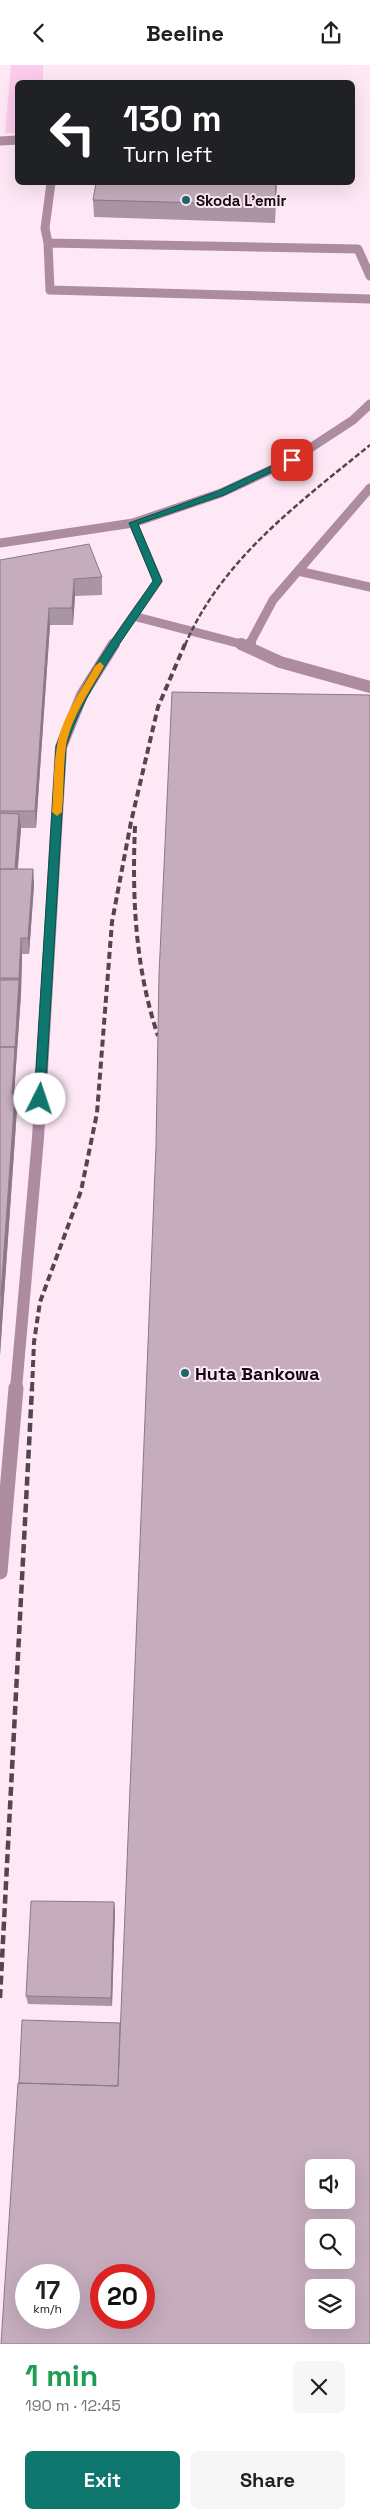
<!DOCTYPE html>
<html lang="en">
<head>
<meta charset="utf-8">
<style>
  body { margin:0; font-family:"Space Grotesk",sans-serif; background:#f6f6f6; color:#202124; height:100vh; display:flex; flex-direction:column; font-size:19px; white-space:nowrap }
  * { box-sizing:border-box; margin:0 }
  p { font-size:16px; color:#757577 }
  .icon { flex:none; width:28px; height:28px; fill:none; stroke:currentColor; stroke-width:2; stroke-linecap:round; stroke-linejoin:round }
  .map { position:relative; height:2279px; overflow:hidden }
  .side { display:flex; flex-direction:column; background:#fff; flex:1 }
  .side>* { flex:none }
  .guide { position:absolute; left:15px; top:15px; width:340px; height:105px; border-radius:8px; box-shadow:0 5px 20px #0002; background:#202124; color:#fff; overflow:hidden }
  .tools { position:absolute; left:305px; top:2094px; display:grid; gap:10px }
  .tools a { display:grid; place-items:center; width:50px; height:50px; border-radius:8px; background:#fff; box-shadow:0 5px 20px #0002; font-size:25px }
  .speed { position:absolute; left:15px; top:2199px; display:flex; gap:10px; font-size:25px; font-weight:700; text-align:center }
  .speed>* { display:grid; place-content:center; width:65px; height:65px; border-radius:50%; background:#fff; box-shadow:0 5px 20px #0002; line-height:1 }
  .speed small { font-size:12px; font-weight:400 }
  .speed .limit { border:8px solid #d22; background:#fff; color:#111 }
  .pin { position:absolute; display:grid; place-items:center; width:42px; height:42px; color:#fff; margin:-21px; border-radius:10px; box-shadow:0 2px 8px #0006 }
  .me { position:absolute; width:55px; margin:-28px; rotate:4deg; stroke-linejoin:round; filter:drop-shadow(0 0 4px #0008) }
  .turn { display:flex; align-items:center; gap:18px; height:105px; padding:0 25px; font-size:22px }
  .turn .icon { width:65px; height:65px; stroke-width:2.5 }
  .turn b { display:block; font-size:35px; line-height:42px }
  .round { display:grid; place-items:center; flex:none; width:52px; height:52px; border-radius:8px; background:#f6f6f6 }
  .overview { display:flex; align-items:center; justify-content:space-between; height:85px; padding:0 25px }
  h1 { font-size:30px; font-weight:700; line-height:38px; color:#1e9e55 }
  .cta { display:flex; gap:10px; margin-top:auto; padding:10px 25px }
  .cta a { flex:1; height:58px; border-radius:8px; background:#0f766e; color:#fff; font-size:20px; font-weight:700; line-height:58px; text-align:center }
  .cta a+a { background:#f6f6f6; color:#202124 }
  header { display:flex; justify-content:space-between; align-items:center; height:65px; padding:0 25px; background:#fff; font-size:22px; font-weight:700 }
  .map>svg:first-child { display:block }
  .green { fill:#fcccec }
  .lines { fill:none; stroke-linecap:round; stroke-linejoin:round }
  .lane-far2 { stroke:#ad8ba1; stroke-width:9 }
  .lane-far1 { stroke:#ad8ba1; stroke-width:12 }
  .lane { stroke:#ad8ba1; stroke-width:15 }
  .street { stroke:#ad8ba1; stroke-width:9 }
  .rail-far2 { stroke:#53464e; stroke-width:2.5; stroke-dasharray:5.5 2.5; stroke-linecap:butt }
  .rail-far1 { stroke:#53464e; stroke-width:4; stroke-dasharray:7 4; stroke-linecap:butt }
  .rail { stroke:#53464e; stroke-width:4.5; stroke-dasharray:9 4.5; stroke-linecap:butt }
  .wall { fill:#aa95a3 }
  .shaded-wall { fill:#8b7985 }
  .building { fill:#c6adbe; stroke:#8b7985; fill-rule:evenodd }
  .route { fill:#0f766e; stroke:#0a4d48 }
  .slow { fill:#f59e0b }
  .poi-dot { fill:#1c6967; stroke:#fee8f6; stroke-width:2 }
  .labels { text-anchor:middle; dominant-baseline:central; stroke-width:4; stroke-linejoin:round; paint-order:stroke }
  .far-poi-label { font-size:15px; font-weight:bold; fill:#12090f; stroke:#fee8f6; text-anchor:start }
  .poi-label { font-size:18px; font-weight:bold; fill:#12090f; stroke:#fee8f6; text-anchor:start }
</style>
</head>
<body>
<header><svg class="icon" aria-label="back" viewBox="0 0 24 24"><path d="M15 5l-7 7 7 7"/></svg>Beeline<svg class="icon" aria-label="share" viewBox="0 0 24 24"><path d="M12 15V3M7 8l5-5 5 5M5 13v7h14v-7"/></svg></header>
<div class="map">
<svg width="370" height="2279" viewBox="0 0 370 2279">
  <rect width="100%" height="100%" fill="#fee8f6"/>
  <path class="green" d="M 11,0 L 43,0 L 43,17 L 18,18 L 17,68 L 5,68 Z"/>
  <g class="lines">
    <path class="lane-far2" d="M 0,76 L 18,75
      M 51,118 L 45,163 L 48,178 L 50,225 L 370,234
      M 48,178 L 358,184 L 370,211
      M 133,458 L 158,516 L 133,551 L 245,580
      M 298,506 L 370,423
      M 113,580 L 133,551
      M 249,580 L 273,535 L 298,506 L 370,522"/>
    <path class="lane-far1" d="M 241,579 L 280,597 L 370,622
      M 249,581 L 250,579
      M 16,1324 L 38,1073 L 61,682 L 82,630 L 114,579"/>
    <path class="lane" d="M 0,1507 L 16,1323"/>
    <path class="street" d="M 0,478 L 133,458 L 221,428 L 292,395 L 353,355 L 370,339"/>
    <path class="rail-far2" d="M 185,580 C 222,494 299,438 370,380"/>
    <path class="rail-far1" d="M 135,761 C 132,833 135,902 158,971
      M 32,1324 L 34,1277 L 40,1237 L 81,1126 L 97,1048 L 112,857 L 131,757 L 158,642 L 185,579"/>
    <path class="rail" d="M 0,1933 L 32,1323"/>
  </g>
  <path class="wall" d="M 277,118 L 275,158 L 94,152 L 93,135 Z
    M 0,495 L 102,512 L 102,530 L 75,531 L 73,560 L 50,560 L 36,763 L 21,763 L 18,804 L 33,804 L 34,820 L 29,889 L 22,889 L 21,929 L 14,1029 L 17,1044 L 0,1290 Z
    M 114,1837 L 115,1846 L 112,1941 L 28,1939 L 26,1931 Z"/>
  <path class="shaded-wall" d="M 74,514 L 75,531 L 73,560 L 72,543 Z
    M 49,543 L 50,560 L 36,763 L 35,746 Z
    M 19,749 L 21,763 L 16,820 L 15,806 Z
    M 33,804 L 34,820 L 29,889 L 28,873 Z
    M 21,873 L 22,889 L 21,929 L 13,1044 L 12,1029 L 19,916 Z
    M 15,1029 L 17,1044 L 3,1244 L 1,1229 Z
    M 2,1231 L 3,1244 L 0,1290 L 0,1255 Z
    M 114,1837 L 115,1846 L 112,1941 L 111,1933 Z"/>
  <path class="building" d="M 96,118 L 276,118 L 275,140 L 93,135 Z
    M 89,479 L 102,512 L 74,514 L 72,543 L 49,543 L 35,746 L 0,746 L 0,495 Z
    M 172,627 L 370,630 L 370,2279 L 1,2279 L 18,2018 L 118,2021 L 156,1081 L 159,910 ZM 314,2102 L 346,2102 L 346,2135 L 314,2135 ZM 314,2162 L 346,2162 L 346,2195 L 314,2195 ZM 26,2210 L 69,2210 L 69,2252 L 26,2252 ZM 101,2210 L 144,2210 L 144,2252 L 101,2252 ZM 314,2222 L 346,2222 L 346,2255 L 314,2255 Z
    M 0,748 L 19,749 L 15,804 L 0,804 Z
    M 0,804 L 33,804 L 28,873 L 21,873 L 19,913 L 0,913 Z
    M 0,915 L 19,915 L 15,984 L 15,982 L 0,982 Z
    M 0,982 L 15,982 L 12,1029 L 15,1029 L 1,1229 L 0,1229 Z
    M 0,1231 L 2,1231 L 0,1255 Z
    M 31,1836 L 114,1837 L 111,1933 L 26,1931 Z
    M 22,1955 L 120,1958 L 118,2021 L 19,2018 Z"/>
  <path class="route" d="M 289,393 L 296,395 L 224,430 L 138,459 L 162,516 C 127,570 86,620 66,682 L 45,1034 L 40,1038 L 36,1037 L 34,1034 L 56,682 C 76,620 117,569 153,516 L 129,458 L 218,426 Z"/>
  <path class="slow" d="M 100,597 L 104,601 C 90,626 71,652 66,681 C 63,703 64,726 62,747 L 57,751 L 52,747 C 54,726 53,703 57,681 C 62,652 81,626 95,601 Z"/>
  <g class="poi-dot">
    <circle cx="186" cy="135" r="5"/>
    <circle cx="185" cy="1308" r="5"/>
  </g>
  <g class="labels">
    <g class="far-poi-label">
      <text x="196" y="135">Skoda L'emir</text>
    </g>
    <g class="poi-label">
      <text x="195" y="1308">Huta Bankowa</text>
    </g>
  </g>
</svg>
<div class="tools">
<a><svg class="icon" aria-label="sound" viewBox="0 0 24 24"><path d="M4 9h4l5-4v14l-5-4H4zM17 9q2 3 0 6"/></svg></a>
<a><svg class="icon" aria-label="search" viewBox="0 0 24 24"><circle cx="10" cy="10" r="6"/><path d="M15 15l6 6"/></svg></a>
<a><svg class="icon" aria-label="layers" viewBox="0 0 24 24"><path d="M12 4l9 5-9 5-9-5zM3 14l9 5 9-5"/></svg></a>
</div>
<div class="speed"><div>17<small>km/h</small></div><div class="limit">20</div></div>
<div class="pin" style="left:292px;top:395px;background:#d93025"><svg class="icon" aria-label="arrive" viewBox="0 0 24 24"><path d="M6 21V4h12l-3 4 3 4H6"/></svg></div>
<svg class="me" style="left:40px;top:1034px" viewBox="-20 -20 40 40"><circle r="19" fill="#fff"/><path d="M0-13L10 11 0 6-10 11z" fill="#0f766e"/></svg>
<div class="guide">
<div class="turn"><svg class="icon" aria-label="left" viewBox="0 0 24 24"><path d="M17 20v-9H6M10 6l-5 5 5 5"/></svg><div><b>130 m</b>Turn left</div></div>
</div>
</div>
<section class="side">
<div class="overview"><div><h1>1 min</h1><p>190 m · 12:45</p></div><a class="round"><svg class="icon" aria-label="close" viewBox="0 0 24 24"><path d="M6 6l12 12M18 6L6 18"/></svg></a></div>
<div class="cta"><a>Exit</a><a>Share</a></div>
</section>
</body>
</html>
